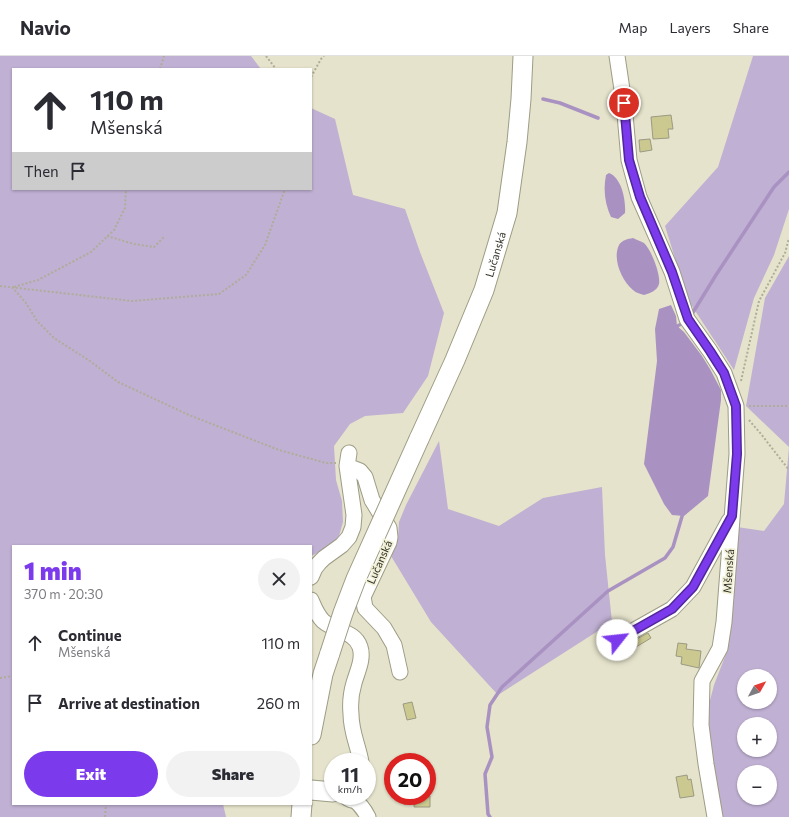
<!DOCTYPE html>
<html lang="en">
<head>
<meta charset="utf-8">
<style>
  body { margin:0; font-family:Commissioner,sans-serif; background:#f2f2f3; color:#2b2b33; height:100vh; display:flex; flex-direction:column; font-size:15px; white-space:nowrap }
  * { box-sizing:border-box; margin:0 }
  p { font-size:13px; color:#7c7c81 }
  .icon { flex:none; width:22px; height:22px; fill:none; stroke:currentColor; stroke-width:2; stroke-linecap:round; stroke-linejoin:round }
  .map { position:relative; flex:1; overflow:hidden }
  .sheet { position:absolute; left:12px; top:489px; width:300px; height:260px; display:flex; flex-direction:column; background:#fff; border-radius:0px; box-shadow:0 1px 3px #0004 }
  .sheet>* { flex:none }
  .banner { position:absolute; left:12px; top:12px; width:300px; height:122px; border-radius:0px; box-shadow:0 1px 3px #0004; background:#fff; color:#2b2b33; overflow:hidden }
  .needle { width:26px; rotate:50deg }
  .fabs { position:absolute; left:737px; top:613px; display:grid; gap:8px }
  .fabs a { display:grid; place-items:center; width:40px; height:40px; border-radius:50%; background:#fff; box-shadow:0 1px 3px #0004; font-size:20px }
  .speed { position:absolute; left:324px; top:697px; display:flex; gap:8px; font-size:20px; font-weight:700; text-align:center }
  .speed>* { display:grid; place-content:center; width:52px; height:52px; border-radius:50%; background:#fff; box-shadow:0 1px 3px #0004; line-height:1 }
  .speed small { font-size:10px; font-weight:400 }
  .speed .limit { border:6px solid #d22; background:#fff; color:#111 }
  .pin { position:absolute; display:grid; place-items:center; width:34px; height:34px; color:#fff; margin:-17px; border:2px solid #fff; border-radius:50%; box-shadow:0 1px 4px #0007 }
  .me { position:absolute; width:44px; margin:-22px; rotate:61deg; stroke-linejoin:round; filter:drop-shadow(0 0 3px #0008) }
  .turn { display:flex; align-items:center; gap:14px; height:84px; padding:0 12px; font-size:18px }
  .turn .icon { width:52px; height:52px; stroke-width:2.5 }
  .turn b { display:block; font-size:28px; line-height:34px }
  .then { display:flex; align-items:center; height:38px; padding:0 12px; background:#0003; gap:8px; font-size:15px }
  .round { display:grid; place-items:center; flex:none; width:42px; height:42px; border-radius:21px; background:#f2f2f3 }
  .summary { display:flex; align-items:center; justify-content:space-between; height:68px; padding:0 12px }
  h1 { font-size:24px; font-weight:800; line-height:30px; color:#7c3aed }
  .action { display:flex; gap:8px; margin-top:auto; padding:8px 12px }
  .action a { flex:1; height:46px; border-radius:24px; background:#7c3aed; color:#fff; font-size:16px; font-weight:800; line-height:46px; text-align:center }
  .action a+a { background:#f2f2f3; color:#2b2b33 }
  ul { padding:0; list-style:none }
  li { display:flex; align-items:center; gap:12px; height:60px; padding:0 12px }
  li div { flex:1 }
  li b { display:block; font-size:15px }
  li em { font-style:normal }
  header { display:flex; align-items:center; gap:24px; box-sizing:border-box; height:56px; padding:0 20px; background:#fff; border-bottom:1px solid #e1e1e2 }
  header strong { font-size:19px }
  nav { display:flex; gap:22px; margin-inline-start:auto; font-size:14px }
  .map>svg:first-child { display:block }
  .green { fill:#c0b0d3; fill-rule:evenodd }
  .water { fill:#a992c2 }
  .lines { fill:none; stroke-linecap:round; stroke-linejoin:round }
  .stream { stroke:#a992c2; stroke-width:3.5 }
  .building { fill:#cbc890; stroke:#9b9a83 }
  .minor-casing { stroke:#9d9c85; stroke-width:17 }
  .major-casing { stroke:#9d9c85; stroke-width:21 }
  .path { stroke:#aead99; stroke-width:2; stroke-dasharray:2 2; stroke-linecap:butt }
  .minor { stroke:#fff; stroke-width:15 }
  .major { stroke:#fff; stroke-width:19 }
  .major-bridge-casing { stroke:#9d9c85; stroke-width:21; stroke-linecap:butt }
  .major-bridge { stroke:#fff; stroke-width:19 }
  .route-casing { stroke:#51269a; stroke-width:10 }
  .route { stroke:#7c3aed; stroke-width:7 }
  .labels { text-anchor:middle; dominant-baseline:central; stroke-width:3.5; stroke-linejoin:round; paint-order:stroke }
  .street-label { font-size:11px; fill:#323228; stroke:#f2f1d8 }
</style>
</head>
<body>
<header>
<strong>Navio</strong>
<nav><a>Map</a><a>Layers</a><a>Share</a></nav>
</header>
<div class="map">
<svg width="789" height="761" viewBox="0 0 789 761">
  <rect width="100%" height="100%" fill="#e5e3cb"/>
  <path class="green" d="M 0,0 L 251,0 L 261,13 L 13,13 L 13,133 L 311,133 L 311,52 L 335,63 L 353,139 L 405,153 L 420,196 L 444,257 L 428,320 L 403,357 L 365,360 L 350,368 L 334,390 L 336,424 L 342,445 L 343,466 L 339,480 L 330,491 L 311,500 L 311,490 L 13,490 L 13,748 L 223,748 L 226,761 L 0,761 Z
    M 753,0 L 789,0 L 789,153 L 774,199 L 754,242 L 734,314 L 688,244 L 665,170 L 718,111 Z
    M 789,200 L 789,761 L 721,761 L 710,705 L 707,656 L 714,629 L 726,598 L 737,471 L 764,475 L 784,448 L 789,391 L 746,350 L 765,242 ZM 744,620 L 770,620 L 770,646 L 744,646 ZM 744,668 L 770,668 L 770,694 L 744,694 ZM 744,716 L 770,716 L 770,742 L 744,742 Z
    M 439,385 L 448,453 L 499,470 L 543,442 L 602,431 L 605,499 L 612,566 L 498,639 L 431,566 L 391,500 L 398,483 L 399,466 L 406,449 Z"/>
  <path class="water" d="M 609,117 C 622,122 626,145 625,157 L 618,163 L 611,161 C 605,148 603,134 606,119 Z
    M 633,182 C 636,184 641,185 644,187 C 651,193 661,219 659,228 C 657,235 650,237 644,239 C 641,238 636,237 633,234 C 622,225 612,203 619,189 C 622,184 628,183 633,182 Z
    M 671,249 L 676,260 L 677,270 L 684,276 L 702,300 L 710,313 L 721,334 L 721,344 L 708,440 L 684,460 L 672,459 L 664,448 L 644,408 L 657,305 L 655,273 L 659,253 Z"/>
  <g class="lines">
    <path class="stream" d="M 543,43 L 560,47 L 598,62
      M 692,258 L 716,219 L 774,131 L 789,116
      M 677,274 L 677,270 L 684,267
      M 490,761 L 488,758 L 485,718 L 492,701 L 487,671 L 490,649 L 502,631 L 608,535 L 665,502 L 673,491 L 683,457"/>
  </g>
  <path class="building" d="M 671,59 L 673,73 L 668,73 L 669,82 L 653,83 L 651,61 Z
    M 650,83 L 652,94 L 640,96 L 639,84 Z
    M 648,577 L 651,582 L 636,591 L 633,585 Z
    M 678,587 L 687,588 L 686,593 L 701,595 L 699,612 L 681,608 L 682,601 L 676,600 Z
    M 412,646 L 416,662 L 407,664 L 403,648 Z
    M 687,719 L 688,724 L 691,723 L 694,740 L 680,742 L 676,721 Z
    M 414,740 L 430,740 L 430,751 L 414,751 Z"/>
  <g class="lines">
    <defs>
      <path id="minor" d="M 617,0 L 624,47 L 629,104 L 639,141 L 672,216 L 687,263 L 710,295 L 724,317 L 736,350 L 737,398 L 724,566 L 720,592 L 702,625 L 701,669 L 706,708 L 715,761
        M 347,410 L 360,415 L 365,421 L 372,444 L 389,472 L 390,481 L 389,486 L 363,541 L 364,546 L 365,552 L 384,572 L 394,589 L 400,616
        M 311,521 L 315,512 L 319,507 L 324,502 L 342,489 L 349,481 L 353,471 L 354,459 L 347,410 L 349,397
        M 311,544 C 314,551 317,559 323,565 C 334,575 355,575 360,591 C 364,603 357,616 354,627 C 351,637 350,648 351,658 C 351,676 358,689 361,706
        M 617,584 L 672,553 L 693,531 L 729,465
        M 353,740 L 352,742 C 359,747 364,753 368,761"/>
      <g id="major">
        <path id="s1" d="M 419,383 L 455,304 L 484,234 L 507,157 L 517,86 L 521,43 L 523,0"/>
        <path d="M 311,679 L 323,618 L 330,597"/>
        <path d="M 311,734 L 333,736"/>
        <path d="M 348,740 L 352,742"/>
        <path d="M 301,761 L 302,748"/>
      </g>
    </defs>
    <use href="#minor" class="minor-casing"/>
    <use href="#major" class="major-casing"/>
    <path class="path" d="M 266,0 L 276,13
      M 160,13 L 164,0
      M 311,21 L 321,3 L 324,0
      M 107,180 L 134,188 L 154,191 L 164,181
      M 0,230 L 132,245 L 219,238 L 246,219 L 265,189 L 285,133
      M 12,231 L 26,247 L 37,265 L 54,282 L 90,305 L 118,326 L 189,359 L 279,394 L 326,407 L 336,407
      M 14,231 L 38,224 L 91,196 L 114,174 L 125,152 L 126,133
      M 741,325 L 759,245 L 785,197 L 789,182
      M 749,350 L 789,350
      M 749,364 L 761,378 L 789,414
      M 0,622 L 13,620
      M 105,761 L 106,748"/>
    <use href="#minor" class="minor"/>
    <use href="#major" class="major"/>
    <defs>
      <path id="major-bridge" d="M 330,597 L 343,557 L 356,523 L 419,383"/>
    </defs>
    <use href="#major-bridge" class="major-bridge-casing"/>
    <use href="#major-bridge" class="major-bridge"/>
  </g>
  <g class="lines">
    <defs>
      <path id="route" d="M 617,584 L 672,553 L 693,531 L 732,460 L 737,398 L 736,350 L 724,317 L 710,295 L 688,263 L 672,216 L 640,141 L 629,104 L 624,47"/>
    </defs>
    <use href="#route" class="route-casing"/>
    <use href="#route" class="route"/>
  </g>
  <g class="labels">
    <g class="street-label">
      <text stroke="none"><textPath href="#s1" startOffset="200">Lučanská</textPath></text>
      <text transform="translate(379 506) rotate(-66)">Lučanská</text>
      <text transform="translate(728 515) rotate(-86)">Mšenská</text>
    </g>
  </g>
</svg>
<div class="fabs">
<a><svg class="needle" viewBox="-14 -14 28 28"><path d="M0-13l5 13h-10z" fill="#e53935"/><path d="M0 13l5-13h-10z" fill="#7c7c81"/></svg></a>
<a>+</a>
<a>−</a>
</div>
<div class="speed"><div>11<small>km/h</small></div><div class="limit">20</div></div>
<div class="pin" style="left:624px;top:47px;background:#d93025"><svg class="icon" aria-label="arrive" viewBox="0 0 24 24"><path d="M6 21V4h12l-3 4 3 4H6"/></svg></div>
<svg class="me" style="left:617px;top:584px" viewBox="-20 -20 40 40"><circle r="19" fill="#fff"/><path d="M0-13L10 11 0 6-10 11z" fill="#7c3aed"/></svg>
<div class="banner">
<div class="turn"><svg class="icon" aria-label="ahead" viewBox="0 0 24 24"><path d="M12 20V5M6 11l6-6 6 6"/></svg><div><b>110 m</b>Mšenská</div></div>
<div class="then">Then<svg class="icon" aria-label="arrive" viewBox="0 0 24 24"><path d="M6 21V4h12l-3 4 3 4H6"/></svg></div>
</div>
<section class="sheet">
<div class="summary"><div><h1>1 min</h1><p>370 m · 20:30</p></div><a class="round"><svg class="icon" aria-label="close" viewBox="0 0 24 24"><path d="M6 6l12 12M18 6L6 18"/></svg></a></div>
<ul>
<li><svg class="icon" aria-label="ahead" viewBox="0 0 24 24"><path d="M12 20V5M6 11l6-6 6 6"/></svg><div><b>Continue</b><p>Mšenská</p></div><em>110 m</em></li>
<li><svg class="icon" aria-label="arrive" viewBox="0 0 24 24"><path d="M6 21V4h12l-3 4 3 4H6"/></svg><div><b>Arrive at destination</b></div><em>260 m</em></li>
</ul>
<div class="action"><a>Exit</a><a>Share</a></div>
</section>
</div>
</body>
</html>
